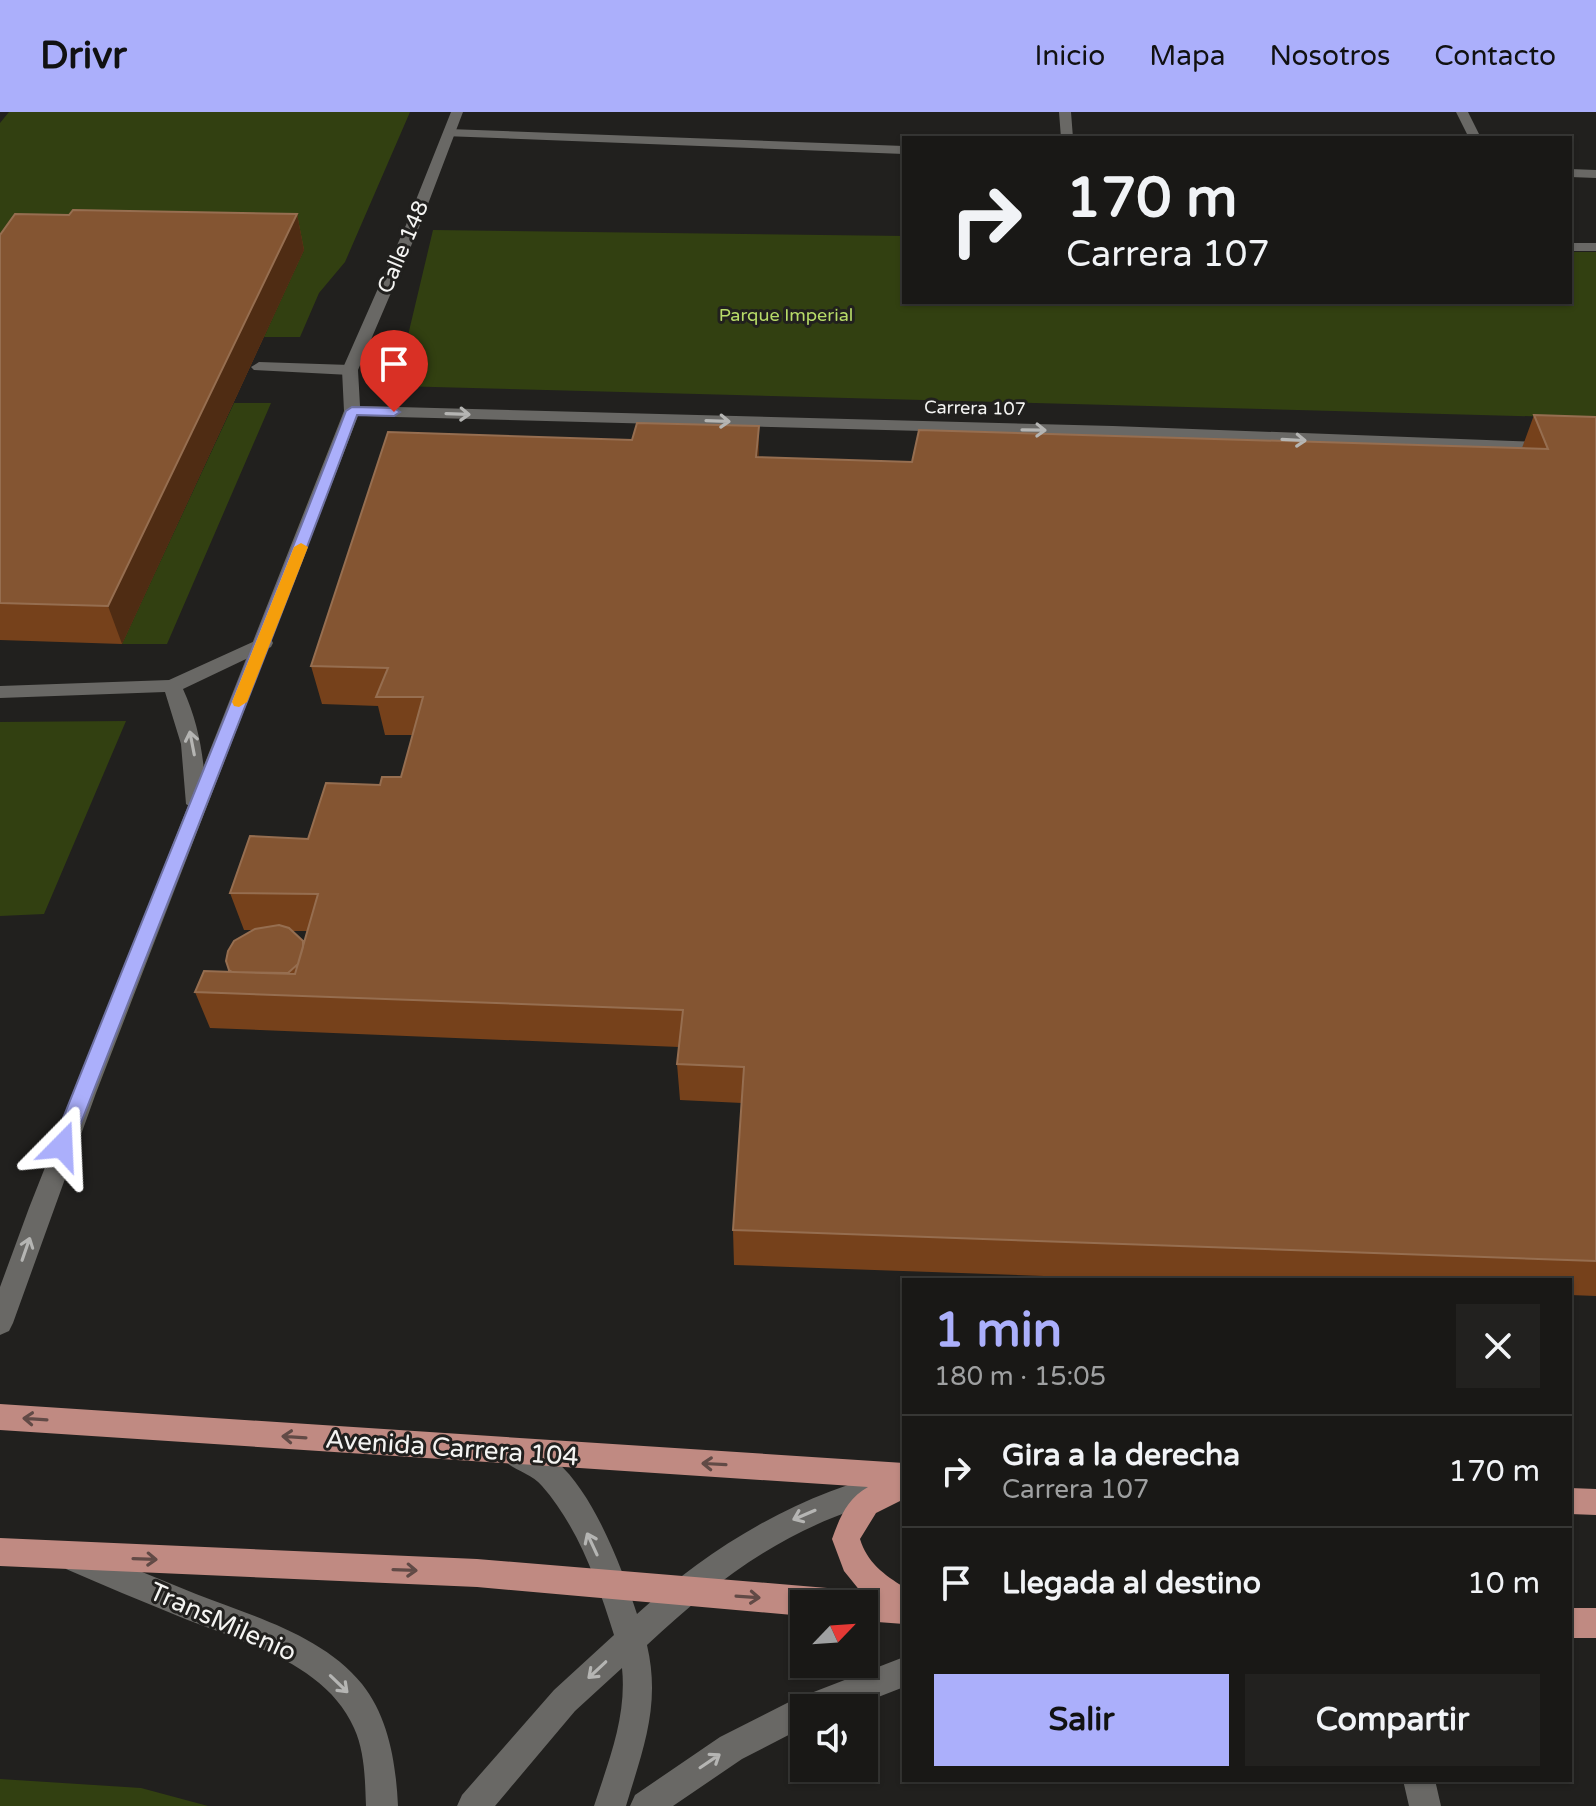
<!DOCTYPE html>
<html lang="es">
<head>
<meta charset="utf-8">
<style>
  body { margin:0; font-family:"Varela Round",sans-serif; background:#22211f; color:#f1f3f6; height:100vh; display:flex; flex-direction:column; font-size:30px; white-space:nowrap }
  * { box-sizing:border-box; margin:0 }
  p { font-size:26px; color:#9fa0a1 }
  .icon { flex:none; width:44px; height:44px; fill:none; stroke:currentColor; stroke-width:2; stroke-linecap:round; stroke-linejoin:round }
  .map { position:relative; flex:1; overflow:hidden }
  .panel { position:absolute; left:902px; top:1166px; width:670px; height:504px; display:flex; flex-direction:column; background:#191816; border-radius:0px; box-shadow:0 2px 6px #0004,0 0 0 2px #373735 }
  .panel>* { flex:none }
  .guide { position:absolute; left:902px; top:24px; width:670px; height:168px; border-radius:0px; box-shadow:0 2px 6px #0004,0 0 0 2px #373735; background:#191816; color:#f1f3f6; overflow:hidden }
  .needle { width:52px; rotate:65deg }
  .buttons { position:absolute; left:790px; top:1478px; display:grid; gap:16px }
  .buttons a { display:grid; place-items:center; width:88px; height:88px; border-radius:0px; background:#191816; box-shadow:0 2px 6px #0004,0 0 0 2px #373735; font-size:40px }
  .pin { position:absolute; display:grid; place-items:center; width:68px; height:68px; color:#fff; margin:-82px -34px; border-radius:50% 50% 50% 0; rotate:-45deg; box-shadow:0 0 8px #0007 }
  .pin .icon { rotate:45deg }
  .me { position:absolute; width:88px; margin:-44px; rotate:21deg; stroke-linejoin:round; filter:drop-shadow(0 0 6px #0008) }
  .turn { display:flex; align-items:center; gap:28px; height:168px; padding:0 32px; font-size:36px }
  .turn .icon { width:104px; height:104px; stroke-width:2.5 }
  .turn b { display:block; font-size:56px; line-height:68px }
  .round { display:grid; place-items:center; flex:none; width:84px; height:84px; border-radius:0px; background:#22211f }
  .headline { display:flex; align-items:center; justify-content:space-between; height:136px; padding:0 32px }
  h1 { font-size:48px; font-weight:700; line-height:60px; color:#abaffb }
  .action { display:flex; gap:16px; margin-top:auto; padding:16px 32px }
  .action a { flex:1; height:92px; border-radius:0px; background:#abaffb; color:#111; font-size:32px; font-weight:700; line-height:92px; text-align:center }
  .action a+a { background:#22211f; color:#f1f3f6 }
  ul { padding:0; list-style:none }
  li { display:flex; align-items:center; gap:24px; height:112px; padding:0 32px; border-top:2px solid #373735 }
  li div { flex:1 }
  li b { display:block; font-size:30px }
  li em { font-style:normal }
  header { display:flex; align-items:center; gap:48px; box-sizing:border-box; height:112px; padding:0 40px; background:#abaffb; color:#111 }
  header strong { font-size:38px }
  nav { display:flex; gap:44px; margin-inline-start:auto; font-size:28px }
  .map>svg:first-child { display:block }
  .green { fill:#324011 }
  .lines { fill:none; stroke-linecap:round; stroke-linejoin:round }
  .service { fill:#696865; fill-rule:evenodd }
  .minor { fill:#696865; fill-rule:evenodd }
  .tertiary { fill:#696865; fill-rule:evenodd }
  .primary { fill:#c08a82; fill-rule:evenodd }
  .wall { fill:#76411b; fill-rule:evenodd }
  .shaded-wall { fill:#4f2c13 }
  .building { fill:#845532; stroke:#966e50; stroke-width:2 }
  .oneway { stroke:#b5b5b3 }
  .oneway2 { stroke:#614a46 }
  .route { fill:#abaffb; stroke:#6f72a3; stroke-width:2 }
  .slow { fill:#f59e0b }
  .labels { text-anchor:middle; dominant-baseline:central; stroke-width:6; stroke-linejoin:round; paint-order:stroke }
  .far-park-label { font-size:18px; fill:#b7db68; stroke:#21201e }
  .far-street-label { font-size:18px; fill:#f4f4f2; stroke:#21201e }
  .street-label { font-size:22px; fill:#f4f4f2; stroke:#21201e }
  .near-street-label { font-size:26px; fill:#f4f4f2; stroke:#21201e }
</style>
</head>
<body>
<header>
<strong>Drivr</strong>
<nav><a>Inicio</a><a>Mapa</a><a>Nosotros</a><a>Contacto</a></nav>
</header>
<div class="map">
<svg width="1596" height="1694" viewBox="0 0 1596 1694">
  <rect width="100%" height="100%" fill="#21201e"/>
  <path class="green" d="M 9,0 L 410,0 L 345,150 L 319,181 L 300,225 L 264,225 L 304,138 L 0,136 L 0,11 Z
    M 433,118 L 904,124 L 904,190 L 1570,190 L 1570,140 L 1596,140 L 1596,306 L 396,274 Z
    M 234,291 L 271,291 L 167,532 L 122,532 Z
    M 126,609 L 44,802 L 0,804 L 0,610 Z
    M 0,1667 L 141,1676 L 208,1694 L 0,1694 Z"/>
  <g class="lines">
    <path class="service" d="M 1059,0 L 1071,0 L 1073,26 L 1061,26 Z
      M 1456,0 L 1468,0 L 1481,26 L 1469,26 Z
      M 449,17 L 904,34 L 904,42 L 444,24 L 443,21 Z
      M 1570,57 L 1596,58 L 1596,66 L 1570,65 Z
      M 1570,131 L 1596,131 L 1596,139 L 1570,139 Z
      M 259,250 L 350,253 L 358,258 L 350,263 L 254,258 L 251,255 Z
      M 264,525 L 271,527 L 273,531 L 271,535 L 183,577 C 200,614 205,651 206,692 L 196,699 L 186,692 L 181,632 L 165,580 L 0,586 L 0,574 L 169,568 Z
      M 513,1328 C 528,1334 545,1340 557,1350 C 594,1382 622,1456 637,1502 C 715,1431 800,1381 904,1357 L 904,1383 C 796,1409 727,1459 647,1533 C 661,1593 643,1637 626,1694 L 594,1694 C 609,1648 627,1604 622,1556 L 575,1599 L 495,1694 L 457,1694 L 462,1683 L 554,1578 L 614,1523 C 598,1471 578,1415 542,1374 C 530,1359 507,1358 499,1341 L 503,1332 Z
      M 76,1433 C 116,1449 156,1466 196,1482 C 252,1504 322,1523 362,1572 C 389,1606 396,1652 398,1694 L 366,1694 C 365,1669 365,1640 354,1616 C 325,1550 239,1529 178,1504 C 141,1489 103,1473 66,1457 L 62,1447 L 66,1437 Z
      M 904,1545 L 904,1575 L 850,1596 L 804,1596 L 804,1615 L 742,1647 L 673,1694 L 630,1694 L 635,1683 L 720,1625 L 793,1588 Z"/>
    <path class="minor" d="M 451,0 L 463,0 L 420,113 L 358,258 L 360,294 L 1113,314 L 1596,332 L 1596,342 L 1113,324 L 358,304 L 96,981 L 13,1211 L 9,1219 L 0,1223 L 0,1175 L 29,1096 L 344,299 L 342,258 L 406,113 Z"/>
    <path class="tertiary" d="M 1403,1668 L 1435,1668 L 1441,1694 L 1409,1694 Z"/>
    <path class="primary" d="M 0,1292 L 904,1351 L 904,1387 L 876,1401 L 860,1427 C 867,1450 884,1463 904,1475 L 904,1512 L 864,1509 L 864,1492 L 804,1492 L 804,1504 L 477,1475 L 0,1454 L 0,1426 L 477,1447 L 839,1477 L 849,1482 L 852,1488 L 861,1480 L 844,1459 L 832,1427 C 840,1405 847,1387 868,1375 L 0,1318 Z
      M 1570,1376 L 1596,1377 L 1596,1403 L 1570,1402 Z
      M 1570,1496 L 1596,1496 L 1596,1526 L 1570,1526 Z"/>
  </g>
  <path class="wall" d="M 297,102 L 304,138 L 122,532 L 0,528 L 0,123 L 69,103 Z
    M 1534,303 L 1596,305 L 1596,1184 L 1570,1183 L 1570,1168 L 1155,1168 L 734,1153 L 733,1118 L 742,991 L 680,988 L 677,952 L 679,935 L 210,916 L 195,880 L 230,860 L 226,849 L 252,818 L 244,818 L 230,781 L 308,727 L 380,673 L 401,665 L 413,623 L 385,623 L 378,594 L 322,592 L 311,554 L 632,328 L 759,314 L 759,345 L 912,350 L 1522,336 ZM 292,819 L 307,819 L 304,832 Z"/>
  <path class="shaded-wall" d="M 297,102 L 304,138 L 122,532 L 108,494 Z
    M 759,314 L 759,352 L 756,345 Z"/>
  <path class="building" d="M 73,98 L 297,102 L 108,494 L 0,491 L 0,123 L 15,102 L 69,103 Z
    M 1534,303 L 1596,305 L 1596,1149 L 733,1118 L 744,955 L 677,952 L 683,898 L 195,880 L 204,859 L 295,862 L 318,782 L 230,781 L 250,724 L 308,727 L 326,671 L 380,673 L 382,665 L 401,665 L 423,585 L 376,585 L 388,556 L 311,554 L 388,320 L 632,328 L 637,311 L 759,314 L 756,345 L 912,350 L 919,318 L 1548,337 Z
    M 279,813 L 289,816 L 303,829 L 303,835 L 298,852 L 288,861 L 232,860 L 229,858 L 226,849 L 228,839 L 234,829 L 255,817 Z"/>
  <defs><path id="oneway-shaft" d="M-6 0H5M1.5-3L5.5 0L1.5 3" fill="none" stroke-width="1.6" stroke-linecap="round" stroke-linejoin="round" transform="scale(2)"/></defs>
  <g class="oneway">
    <use href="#oneway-shaft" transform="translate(458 302) rotate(2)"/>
    <use href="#oneway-shaft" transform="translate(718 309) rotate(2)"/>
    <use href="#oneway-shaft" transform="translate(1034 318) rotate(1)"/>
    <use href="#oneway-shaft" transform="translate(1294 328) rotate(3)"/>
    <use href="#oneway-shaft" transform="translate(192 631) rotate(-101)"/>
    <use href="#oneway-shaft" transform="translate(26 1137) rotate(-71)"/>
    <use href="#oneway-shaft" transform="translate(804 1403) rotate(157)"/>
    <use href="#oneway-shaft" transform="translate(592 1432) rotate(-115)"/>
    <use href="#oneway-shaft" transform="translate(597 1558) rotate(137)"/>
    <use href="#oneway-shaft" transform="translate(339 1572) rotate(44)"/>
    <use href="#oneway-shaft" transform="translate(710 1649) rotate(-34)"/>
  </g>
  <g class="oneway2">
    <use href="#oneway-shaft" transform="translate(35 1307) rotate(-176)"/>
    <use href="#oneway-shaft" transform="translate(294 1325) rotate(-176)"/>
    <use href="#oneway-shaft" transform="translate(714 1352) rotate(-177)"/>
    <use href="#oneway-shaft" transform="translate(145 1447) rotate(2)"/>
    <use href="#oneway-shaft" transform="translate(405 1458) rotate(2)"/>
    <use href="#oneway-shaft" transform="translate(748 1485) rotate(4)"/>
  </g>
  <path class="route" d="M 352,295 L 394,296 L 400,300 L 394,304 L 357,303 C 266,548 167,790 72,1034 L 69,1040 L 62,1042 L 55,1040 L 52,1034 C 149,789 251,546 346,299 Z"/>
  <path class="slow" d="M 301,431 L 308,435 L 247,590 L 239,595 L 234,594 L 232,590 L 294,435 Z"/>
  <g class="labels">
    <g class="far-park-label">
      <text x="786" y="203">Parque Imperial</text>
    </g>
    <g class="far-street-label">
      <text transform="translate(975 296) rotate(1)">Carrera 107</text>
    </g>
    <g class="street-label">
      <text transform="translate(403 135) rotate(-67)">Calle 148</text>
    </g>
    <g class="near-street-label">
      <text transform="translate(452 1336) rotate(4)">Avenida Carrera 104</text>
      <text transform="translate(223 1510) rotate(24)">TransMilenio</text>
    </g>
  </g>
</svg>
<div class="buttons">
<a><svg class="needle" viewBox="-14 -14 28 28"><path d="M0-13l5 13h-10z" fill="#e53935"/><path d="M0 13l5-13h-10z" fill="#9fa0a1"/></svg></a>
<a><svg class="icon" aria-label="sound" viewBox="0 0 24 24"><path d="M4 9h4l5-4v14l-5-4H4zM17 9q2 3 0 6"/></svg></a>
</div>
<div class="pin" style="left:394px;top:300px;background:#d93025"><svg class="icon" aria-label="arrive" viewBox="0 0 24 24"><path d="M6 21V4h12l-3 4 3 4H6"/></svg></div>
<svg class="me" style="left:62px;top:1034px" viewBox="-20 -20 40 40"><path d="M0-17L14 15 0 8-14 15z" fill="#abaffb" stroke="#fff" stroke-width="4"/></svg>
<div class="guide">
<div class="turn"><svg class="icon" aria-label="right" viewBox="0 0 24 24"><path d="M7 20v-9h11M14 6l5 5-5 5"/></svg><div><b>170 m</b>Carrera 107</div></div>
</div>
<section class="panel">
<div class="headline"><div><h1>1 min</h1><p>180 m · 15:05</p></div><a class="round"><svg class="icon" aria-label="close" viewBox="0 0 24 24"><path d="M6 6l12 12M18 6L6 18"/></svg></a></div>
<ul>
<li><svg class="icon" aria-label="right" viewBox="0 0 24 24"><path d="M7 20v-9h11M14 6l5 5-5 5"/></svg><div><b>Gira a la derecha</b><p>Carrera 107</p></div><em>170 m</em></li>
<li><svg class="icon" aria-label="arrive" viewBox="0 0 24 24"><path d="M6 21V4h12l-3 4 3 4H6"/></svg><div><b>Llegada al destino</b></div><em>10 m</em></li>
</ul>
<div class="action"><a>Salir</a><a>Compartir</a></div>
</section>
</div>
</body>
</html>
